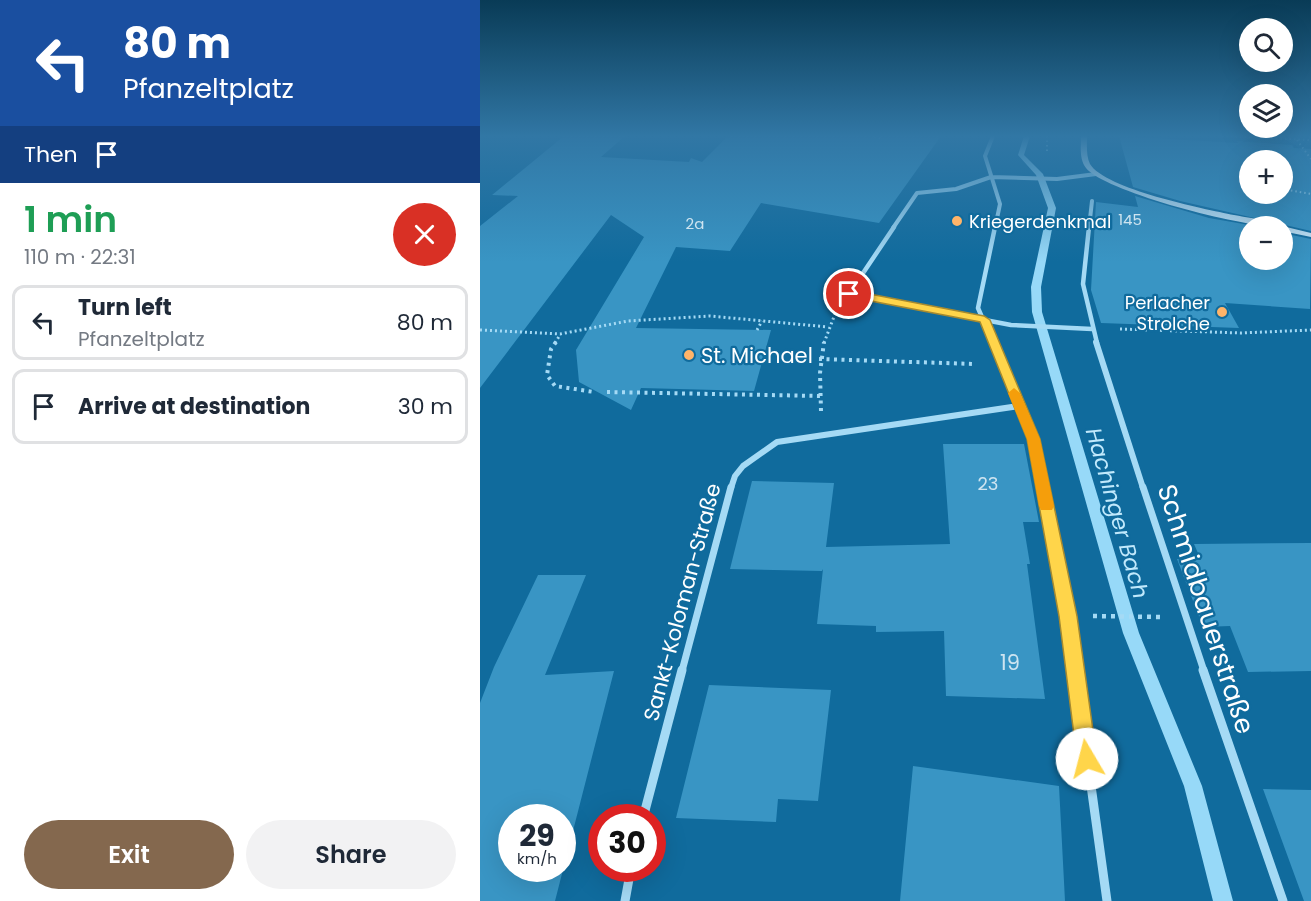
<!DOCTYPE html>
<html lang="en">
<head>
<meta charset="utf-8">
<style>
  body { margin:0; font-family:Poppins,sans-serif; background:#f2f2f3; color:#1f2937; height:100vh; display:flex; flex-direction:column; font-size:22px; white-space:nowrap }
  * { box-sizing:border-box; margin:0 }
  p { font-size:20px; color:#747a83 }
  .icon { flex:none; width:33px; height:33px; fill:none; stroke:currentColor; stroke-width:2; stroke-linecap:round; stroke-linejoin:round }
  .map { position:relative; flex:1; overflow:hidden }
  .drawer { display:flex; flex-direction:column; background:#fff; width:480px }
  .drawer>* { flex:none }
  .top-card { background:#1a4fa0; color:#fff; overflow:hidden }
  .buttons { position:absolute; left:759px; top:18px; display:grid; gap:12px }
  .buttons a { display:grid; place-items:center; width:54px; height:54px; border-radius:50%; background:#fff; box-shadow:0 6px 24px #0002; font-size:30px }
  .speed { position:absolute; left:18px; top:804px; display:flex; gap:12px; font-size:30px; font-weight:700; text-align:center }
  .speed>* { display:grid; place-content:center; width:78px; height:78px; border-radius:50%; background:#fff; box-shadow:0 6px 24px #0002; line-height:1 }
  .speed small { font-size:15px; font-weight:400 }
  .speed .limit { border:9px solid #d22; background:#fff; color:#111 }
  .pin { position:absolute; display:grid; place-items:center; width:51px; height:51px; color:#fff; margin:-26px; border:3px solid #fff; border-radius:50%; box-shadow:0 2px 6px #0007 }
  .me { position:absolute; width:66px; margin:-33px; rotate:352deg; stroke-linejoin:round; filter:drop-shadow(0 0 4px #0008) }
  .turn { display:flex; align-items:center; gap:21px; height:126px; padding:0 24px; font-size:27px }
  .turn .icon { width:78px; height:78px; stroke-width:2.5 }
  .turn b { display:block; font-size:42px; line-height:51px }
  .then { display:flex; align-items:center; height:57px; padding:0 24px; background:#0003; gap:12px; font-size:22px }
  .round { display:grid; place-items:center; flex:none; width:63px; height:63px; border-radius:32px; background:#f2f2f3 }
  .overview { display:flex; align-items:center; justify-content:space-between; height:102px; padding:0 24px }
  h1 { font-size:36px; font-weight:600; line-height:45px; color:#1e9e55 }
  .action { display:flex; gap:12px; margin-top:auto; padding:12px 24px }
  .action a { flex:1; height:69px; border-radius:36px; background:#84684e; color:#fff; font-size:24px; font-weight:600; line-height:69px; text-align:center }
  .action a+a { background:#f2f2f3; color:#1f2937 }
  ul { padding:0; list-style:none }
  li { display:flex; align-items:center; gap:18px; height:75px; margin:0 12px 9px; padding:0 12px; border:3px solid #e0e1e3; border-radius:12px }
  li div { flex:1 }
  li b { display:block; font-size:22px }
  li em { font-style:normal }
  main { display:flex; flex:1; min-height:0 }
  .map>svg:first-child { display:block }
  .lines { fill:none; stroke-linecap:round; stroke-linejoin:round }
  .stream { fill:#97d9f8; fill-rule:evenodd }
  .building { fill:#3995c4; fill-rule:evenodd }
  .path-far3 { stroke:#a5daf5; stroke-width:2; stroke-dasharray:1.5 3; stroke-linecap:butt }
  .path-far2 { stroke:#a5daf5; stroke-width:3; stroke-dasharray:2 3; stroke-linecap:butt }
  .path-far1 { stroke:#a5daf5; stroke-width:4; stroke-dasharray:3 4.5; stroke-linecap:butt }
  .path { stroke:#a5daf5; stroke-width:4.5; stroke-dasharray:4 5; stroke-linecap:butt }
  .street-far4 { stroke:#a5daf5; stroke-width:4 }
  .street-far3 { stroke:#a5daf5; stroke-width:4.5 }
  .street-far2 { stroke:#a5daf5; stroke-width:6 }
  .street-far1 { stroke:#a5daf5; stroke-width:7 }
  .street { stroke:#a5daf5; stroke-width:9 }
  .secondary { fill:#d5effe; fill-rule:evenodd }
  .route { fill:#ffd54a; stroke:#a68a30; stroke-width:1.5 }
  .slow { fill:#f59e0b }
  .poi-dot { fill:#ffb469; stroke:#106b9d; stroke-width:2 }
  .labels { text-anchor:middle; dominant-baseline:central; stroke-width:4.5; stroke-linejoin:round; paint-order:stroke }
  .far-number-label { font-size:15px; fill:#cee4f0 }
  .far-poi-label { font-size:18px; fill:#fff; stroke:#106b9d; text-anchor:start }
  .number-label { font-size:18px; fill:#cee4f0 }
  .poi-label { font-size:21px; fill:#fff; stroke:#106b9d; text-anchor:start }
  .street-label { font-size:21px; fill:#fff; stroke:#106b9d }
  .near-number-label { font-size:21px; fill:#cee4f0 }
  .water-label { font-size:22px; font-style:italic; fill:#c1e9fc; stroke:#106b9d }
  .near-street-label { font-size:26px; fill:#fff; stroke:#106b9d }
</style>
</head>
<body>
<main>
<section class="drawer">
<div class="top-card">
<div class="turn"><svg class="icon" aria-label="left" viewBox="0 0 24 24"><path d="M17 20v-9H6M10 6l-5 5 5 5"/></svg><div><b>80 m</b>Pfanzeltplatz</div></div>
<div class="then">Then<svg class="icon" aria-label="arrive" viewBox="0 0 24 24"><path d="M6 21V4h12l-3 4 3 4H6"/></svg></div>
</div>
<div class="overview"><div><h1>1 min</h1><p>110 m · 22:31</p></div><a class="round" style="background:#d93025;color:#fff"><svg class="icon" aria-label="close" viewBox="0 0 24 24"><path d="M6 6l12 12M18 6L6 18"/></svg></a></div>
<ul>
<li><svg class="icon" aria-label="left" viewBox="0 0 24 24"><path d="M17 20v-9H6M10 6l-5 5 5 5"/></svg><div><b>Turn left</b><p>Pfanzeltplatz</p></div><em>80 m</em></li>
<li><svg class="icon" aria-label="arrive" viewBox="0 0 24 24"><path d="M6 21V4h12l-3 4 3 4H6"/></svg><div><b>Arrive at destination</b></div><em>30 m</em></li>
</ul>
<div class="action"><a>Exit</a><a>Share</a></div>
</section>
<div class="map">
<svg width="831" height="901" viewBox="0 0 831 901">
  <rect width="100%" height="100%" fill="#106b9d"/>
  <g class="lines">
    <path class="stream" d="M 544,136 L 550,136 L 544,155 L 563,174 L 576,208 L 561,287 L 562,312 L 659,633 L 722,786 L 753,901 L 733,901 L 704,786 L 643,633 L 552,312 L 551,287 L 568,208 L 556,175 L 538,155 Z"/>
  </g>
  <path class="building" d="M 84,136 L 145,136 L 121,157 L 209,162 L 211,158 L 222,162 L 248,136 L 461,136 L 399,223 L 281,203 L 250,251 L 196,247 L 156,328 L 291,330 L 274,391 L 161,388 L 151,410 L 99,382 L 96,350 L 164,237 L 131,215 L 0,388 L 0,226 L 38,196 L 12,195 Z
    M 639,136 L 758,143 L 757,141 L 812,145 L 814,148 L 831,149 L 831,231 L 700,201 L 653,187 ZM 770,160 L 802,160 L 802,194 L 770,194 Z
    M 655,196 L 729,218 L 775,226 L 770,226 L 770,260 L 802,260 L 802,233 L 831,239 L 830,309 L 745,303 L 759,328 L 621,323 L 611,290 L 616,202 L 658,207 Z
    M 463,444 L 544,444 L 559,522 L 543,522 L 550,564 L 547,564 L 565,699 L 466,696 L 464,631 L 396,632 L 396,626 L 337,624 L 343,569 L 342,571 L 250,569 L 272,481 L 354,483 L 346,547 L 470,544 Z
    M 831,543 L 831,671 L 768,672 L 750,626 L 723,627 L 697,559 L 721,560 L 714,544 Z
    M 58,575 L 106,575 L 65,675 L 134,671 L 75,901 L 0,901 L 0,703 L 14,667 ZM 32,818 L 82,818 L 82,868 L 32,868 Z
    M 229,685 L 351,690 L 338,801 L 298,799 L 296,822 L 196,818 Z
    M 433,766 L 579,786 L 585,901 L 420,901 Z
    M 783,789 L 831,790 L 831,901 L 824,901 Z"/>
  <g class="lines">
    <path class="path-far3" d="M 390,136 L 403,139
      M 567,136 L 567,154
      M 742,136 L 831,140
      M 817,140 L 831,159
      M 802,189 L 831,194"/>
    <path class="path-far2" d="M 640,329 L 761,333 L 831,330
      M 0,330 L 80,334 L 148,321 L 230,316 L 348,327
      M 277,330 L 282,321
      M 75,343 L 80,335
      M 344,343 L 355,314"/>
    <path class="path-far1" d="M 76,342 L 71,349 L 67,375 L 75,386 L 114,392
      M 339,359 L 495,364
      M 127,392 L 341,396
      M 341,411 L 340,373 L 344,342"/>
    <path class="path" d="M 613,616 L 680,617"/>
    <path class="street-far4" d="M 513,136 L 505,156 L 520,204 L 515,228
      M 413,228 L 437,193 L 476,189 L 511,177 L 577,179 L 616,174
      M 609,228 L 612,201"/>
    <path class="street-far3" d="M 414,227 L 369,294 L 531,325 L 612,329
      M 609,227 L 603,284 L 617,343
      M 513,343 L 498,308 L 515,227"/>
    <path class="street-far2" d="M 512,342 L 554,439 L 563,488
      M 616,342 L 663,488
      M 251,488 L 255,476 L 263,466 L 297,442 L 539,406"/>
    <path class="street-far1" d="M 563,487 L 588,616 L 596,671
      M 663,487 L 724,671
      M 202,671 L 251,487"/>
    <path class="street" d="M 595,670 L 627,901
      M 723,670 L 803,901
      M 163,818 L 202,670
      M 145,901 L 151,868"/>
    <path class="secondary" d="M 601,136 L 607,136 C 607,145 606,156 610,164 C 625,189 724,209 754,215 C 768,218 787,219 799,226 C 768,229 625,192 606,168 C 599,159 601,146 601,136 Z
      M 799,226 L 802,226 L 831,233 L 831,237 L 802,231 L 802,226 Z"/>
  </g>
  <linearGradient id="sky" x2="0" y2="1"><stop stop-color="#093b56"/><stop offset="0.52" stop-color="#3177a5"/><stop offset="1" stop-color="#3177a5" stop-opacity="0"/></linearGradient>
  <rect width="831" height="262" fill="url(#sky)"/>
  <path class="route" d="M 369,290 L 504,316 L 510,320 L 560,439 L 597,616 L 617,759 L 614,766 L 607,769 L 600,766 L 597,759 L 579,616 L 547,439 L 500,322 L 365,296 L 364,294 Z"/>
  <path class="slow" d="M 534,388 L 540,393 L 560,439 L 574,506 L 572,510 L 561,510 L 559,506 L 547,439 L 528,393 Z"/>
  <g class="poi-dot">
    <circle cx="477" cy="221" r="6"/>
    <circle cx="742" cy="312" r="6"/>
    <circle cx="209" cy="355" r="6"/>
  </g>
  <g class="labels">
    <g class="far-number-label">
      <text x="650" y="219">145</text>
      <text x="215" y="223">2a</text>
    </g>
    <g class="far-poi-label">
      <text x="489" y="221">Kriegerdenkmal</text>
      <text x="730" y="302" text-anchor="end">Perlacher<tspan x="730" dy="21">Strolche</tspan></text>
    </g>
    <g class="number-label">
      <text x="508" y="483">23</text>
    </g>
    <g class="poi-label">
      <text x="221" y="355">St. Michael</text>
    </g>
    <g class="street-label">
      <text transform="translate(202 602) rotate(-75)">Sankt-Koloman-Straße</text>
    </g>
    <g class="near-number-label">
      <text x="530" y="662">19</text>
    </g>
    <g class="water-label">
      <text transform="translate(637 513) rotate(74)">Hachinger Bach</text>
    </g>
    <g class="near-street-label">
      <text transform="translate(726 609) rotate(72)">Schmidbauerstraße</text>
    </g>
  </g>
</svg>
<div class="buttons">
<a><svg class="icon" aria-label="search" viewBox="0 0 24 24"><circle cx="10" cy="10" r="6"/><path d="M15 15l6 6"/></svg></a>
<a><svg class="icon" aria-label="layers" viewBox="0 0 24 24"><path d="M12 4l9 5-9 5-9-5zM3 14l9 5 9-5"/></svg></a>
<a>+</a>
<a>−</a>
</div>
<div class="speed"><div>29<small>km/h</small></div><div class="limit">30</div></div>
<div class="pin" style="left:369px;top:294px;background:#d93025"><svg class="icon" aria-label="arrive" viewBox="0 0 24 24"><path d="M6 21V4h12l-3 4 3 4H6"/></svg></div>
<svg class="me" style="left:607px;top:759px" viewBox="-20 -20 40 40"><circle r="19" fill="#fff"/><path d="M0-13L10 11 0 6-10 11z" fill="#ffd54a"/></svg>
</div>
</main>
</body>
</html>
